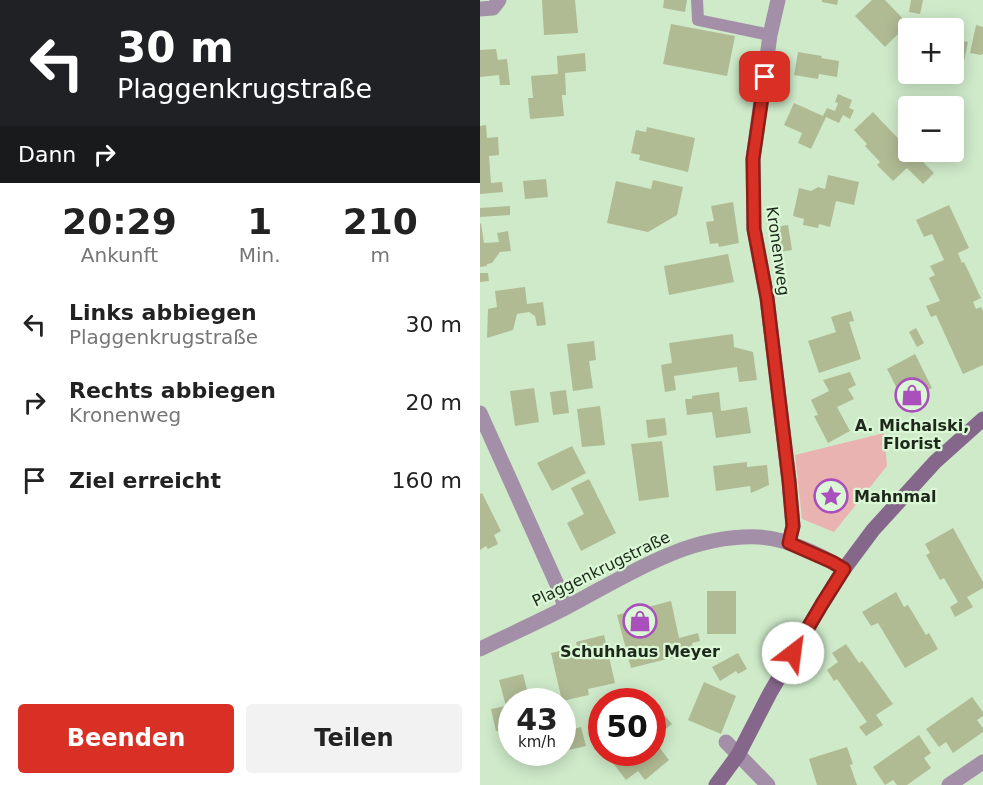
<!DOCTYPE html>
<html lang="de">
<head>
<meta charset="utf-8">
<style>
  body { margin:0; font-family:"DejaVu Sans",sans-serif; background:#f2f2f2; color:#222; height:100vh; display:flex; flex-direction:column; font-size:22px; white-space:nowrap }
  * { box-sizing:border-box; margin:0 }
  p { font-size:20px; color:#767676 }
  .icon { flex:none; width:33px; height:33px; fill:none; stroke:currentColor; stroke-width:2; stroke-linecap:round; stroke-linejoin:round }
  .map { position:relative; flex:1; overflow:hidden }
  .side { display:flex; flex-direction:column; background:#fff; width:480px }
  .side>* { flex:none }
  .banner { background:#202124; color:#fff; overflow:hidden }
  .buttons { position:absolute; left:418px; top:18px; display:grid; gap:12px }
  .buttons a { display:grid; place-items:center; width:66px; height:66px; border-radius:6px; background:#fff; box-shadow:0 3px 15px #0003; font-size:30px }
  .speed { position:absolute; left:18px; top:688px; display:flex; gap:12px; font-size:30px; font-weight:700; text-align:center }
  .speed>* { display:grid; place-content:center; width:78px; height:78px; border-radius:50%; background:#fff; box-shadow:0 3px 15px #0003; line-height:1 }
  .speed small { font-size:15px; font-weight:400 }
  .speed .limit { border:9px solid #d22; background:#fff; color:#111 }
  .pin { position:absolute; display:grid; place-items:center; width:51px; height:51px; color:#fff; margin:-26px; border-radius:12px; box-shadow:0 3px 9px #0006 }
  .me { position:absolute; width:66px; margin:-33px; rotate:30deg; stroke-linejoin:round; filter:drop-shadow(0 0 4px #0008) }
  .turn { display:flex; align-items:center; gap:21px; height:126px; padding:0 18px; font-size:27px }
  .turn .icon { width:78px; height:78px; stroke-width:2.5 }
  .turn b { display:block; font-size:42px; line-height:51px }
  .then { display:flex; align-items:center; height:57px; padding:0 18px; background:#0003; gap:12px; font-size:22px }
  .eta { display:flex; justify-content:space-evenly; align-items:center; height:102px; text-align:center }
  .eta b { font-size:36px; font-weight:800; line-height:42px }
  .button { display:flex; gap:12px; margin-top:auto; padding:12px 18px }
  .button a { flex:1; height:69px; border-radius:6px; background:#d93025; color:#fff; font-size:24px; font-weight:800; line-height:69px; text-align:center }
  .button a+a { background:#f2f2f2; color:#222 }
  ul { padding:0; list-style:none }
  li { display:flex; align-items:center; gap:18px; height:78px; padding:0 18px }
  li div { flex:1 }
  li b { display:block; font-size:22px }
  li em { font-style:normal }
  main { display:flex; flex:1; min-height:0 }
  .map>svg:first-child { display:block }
  .green { fill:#e9b3b2 }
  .building { fill:#b0bb94 }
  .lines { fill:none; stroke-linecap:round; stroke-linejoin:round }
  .service { stroke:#a48fa8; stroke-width:12 }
  .minor { stroke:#a48fa8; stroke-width:15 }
  .secondary { stroke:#85678b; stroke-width:15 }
  .route-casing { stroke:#8d1f18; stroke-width:15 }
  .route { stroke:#d93025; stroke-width:10 }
  .labels { text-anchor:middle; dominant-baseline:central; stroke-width:4.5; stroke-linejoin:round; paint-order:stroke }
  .street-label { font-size:16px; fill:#1d281b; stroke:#dbf8d6 }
  .poi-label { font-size:16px; font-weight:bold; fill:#1d281b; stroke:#dbf8d6 }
</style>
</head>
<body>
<main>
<section class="side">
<div class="banner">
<div class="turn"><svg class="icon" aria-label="left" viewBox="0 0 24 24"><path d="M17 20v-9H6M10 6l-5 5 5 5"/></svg><div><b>30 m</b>Plaggenkrugstraße</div></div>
<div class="then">Dann<svg class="icon" aria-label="right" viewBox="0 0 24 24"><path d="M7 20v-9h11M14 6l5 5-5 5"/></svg></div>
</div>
<div class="eta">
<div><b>20:29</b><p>Ankunft</p></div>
<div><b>1</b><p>Min.</p></div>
<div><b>210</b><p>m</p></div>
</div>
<ul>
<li><svg class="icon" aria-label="left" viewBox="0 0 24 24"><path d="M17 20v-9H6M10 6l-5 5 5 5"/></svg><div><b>Links abbiegen</b><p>Plaggenkrugstraße</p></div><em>30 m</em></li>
<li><svg class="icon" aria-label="right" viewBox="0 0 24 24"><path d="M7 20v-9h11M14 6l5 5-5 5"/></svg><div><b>Rechts abbiegen</b><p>Kronenweg</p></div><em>20 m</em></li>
<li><svg class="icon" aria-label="arrive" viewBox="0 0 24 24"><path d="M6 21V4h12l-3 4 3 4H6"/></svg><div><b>Ziel erreicht</b></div><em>160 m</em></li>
</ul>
<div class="button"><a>Beenden</a><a>Teilen</a></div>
</section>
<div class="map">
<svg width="503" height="785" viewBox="0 0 503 785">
  <rect width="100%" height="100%" fill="#ceeac9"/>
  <path class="green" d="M 404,433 L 407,466 L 354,532 L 322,519 L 315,455 Z"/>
  <path class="building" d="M 62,0 L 95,0 L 98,33 L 64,35 Z
    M 184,0 L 207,0 L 205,12 L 183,8 Z
    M 342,0 L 358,0 L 357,5 L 342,2 Z
    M 392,0 L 405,0 L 428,24 L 405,47 L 375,16 Z
    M 431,0 L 443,0 L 440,14 L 429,12 Z
    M 191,24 L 255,36 L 247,76 L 183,64 Z
    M 496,25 L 503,27 L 503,54 L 502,54 L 501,55 L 490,53 Z
    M 474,39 L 488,42 L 481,76 L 474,75 Z
    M 16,49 L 18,60 L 27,59 L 30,85 L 20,85 L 19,75 L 0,77 L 0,50 Z
    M 318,52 L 342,56 L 341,58 L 359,61 L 357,77 L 339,74 L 338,79 L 314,75 Z
    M 105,53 L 106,71 L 85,73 L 86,95 L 82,95 L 84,116 L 50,119 L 48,98 L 53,98 L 51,76 L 78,74 L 77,56 Z
    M 358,94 L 372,100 L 369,108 L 374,110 L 370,119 L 363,115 L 359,123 L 346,117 L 331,149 L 318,143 L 322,133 L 304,125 L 314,103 L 343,116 L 347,108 L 355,111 L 358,103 L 355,102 Z
    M 393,112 L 429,150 L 429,152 L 431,152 L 437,158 L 438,157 L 454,173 L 443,184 L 427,168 L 413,181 L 397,165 L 400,162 L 385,146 L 387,144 L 374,130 Z
    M 6,125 L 7,138 L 18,137 L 19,155 L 9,156 L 11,183 L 22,182 L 23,192 L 0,194 L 0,126 Z
    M 167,127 L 215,138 L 208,172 L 159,160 L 160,155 L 151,153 L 156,130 L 166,132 Z
    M 348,175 L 379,182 L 374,205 L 356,201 L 350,227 L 339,224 L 338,228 L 323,225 L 324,219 L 313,216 L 319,188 L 331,191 L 338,187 L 345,189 Z
    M 66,179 L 68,197 L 45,199 L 43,181 Z
    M 173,180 L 203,187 L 197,215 L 168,232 L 127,223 L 136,181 L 171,189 Z
    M 253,202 L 259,243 L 239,247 L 238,243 L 230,244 L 226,222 L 234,221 L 231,206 Z
    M 469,205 L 489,248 L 478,253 L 482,263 L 484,262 L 501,298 L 493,302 L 496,309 L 501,307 L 503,311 L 503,365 L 483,374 L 456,315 L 451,317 L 446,306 L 460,301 L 449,278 L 455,275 L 450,266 L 464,260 L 452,234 L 444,237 L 436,220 Z
    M 30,206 L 30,215 L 0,217 L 0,208 Z
    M 1,223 L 4,243 L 19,242 L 17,233 L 28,231 L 31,251 L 20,252 L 12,263 L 7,264 L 7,266 L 0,267 L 0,224 Z
    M 308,225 L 312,250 L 299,252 L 295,227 Z
    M 248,254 L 254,282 L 189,295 L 184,266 Z
    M 0,273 L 8,273 L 9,281 L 0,282 Z
    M 45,287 L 47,304 L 63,302 L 66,325 L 57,326 L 55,316 L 49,312 L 37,314 L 33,330 L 7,338 L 8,309 L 17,307 L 15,291 Z
    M 371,311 L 374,321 L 369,322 L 381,359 L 339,373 L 328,341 L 356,332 L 351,317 Z
    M 436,328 L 444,343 L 437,347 L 429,332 Z
    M 253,334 L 254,347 L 273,352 L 277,380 L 259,382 L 257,367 L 194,376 L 196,390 L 185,392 L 181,365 L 192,363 L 189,343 Z
    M 114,341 L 116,360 L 109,361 L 113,388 L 93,391 L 87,344 Z
    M 435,354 L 452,388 L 424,402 L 407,369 Z
    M 370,372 L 376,385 L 368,389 L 374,399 L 357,407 L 370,431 L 348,443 L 334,416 L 338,415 L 331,400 L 349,391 L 343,380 Z
    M 54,388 L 59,422 L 35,426 L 30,391 Z
    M 86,390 L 89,413 L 73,415 L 70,392 Z
    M 239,392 L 241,411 L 267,407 L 271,433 L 236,438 L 232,412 L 207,415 L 205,399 L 212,399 L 212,396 Z
    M 120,406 L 125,445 L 102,447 L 97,409 Z
    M 185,418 L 187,435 L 168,438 L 166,420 Z
    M 182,441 L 189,497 L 159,501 L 151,444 Z
    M 92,446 L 106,473 L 72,491 L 57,463 Z
    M 267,462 L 267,467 L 287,465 L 289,485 L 271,493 L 270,486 L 236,491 L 233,466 Z
    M 109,479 L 136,533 L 101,551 L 87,523 L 104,514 L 91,488 Z
    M 2,493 L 21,531 L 14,535 L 18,544 L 8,549 L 6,546 L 0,550 L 0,494 Z
    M 473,528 L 503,582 L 503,588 L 487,597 L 493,607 L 475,617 L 470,607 L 478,602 L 464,578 L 460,580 L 446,555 L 450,553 L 445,544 Z
    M 227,591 L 256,591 L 256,634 L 227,634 Z
    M 416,592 L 424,607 L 428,605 L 446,635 L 449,633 L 458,649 L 425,668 L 398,623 L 391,626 L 382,612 Z
    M 191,601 L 199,638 L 218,633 L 220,641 L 212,643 L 215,656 L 204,659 L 203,655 L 151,668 L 137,615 Z
    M 124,635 L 135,683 L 108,689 L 109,695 L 82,701 L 71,653 L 97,647 L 96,642 Z
    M 366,644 L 379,663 L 382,661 L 413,704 L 396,715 L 403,725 L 386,736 L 379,727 L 387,722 L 357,679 L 354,681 L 347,670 L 358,662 L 352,653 Z
    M 258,653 L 267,669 L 258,674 L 256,671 L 240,681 L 232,667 Z
    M 43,674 L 50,702 L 32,702 L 32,727 L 16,731 L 11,709 L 26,706 L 19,680 Z
    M 224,682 L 256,696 L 241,734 L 208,720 Z
    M 492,697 L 503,712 L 503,716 L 497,720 L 503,728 L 503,732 L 473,753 L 466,742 L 459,747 L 446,729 Z
    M 181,711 L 192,724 L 178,735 L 172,728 L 172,717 Z
    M 101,727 L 106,746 L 84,751 L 82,744 L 82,732 Z
    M 439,735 L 451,753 L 444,758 L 451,768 L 427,785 L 417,785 L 413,780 L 405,785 L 393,767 Z
    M 172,738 L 189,760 L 165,780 L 158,771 L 146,780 L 133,763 L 145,754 L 144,753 L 172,753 Z
    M 367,747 L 373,764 L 370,765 L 377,785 L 337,785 L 329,759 Z"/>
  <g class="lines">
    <path class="service" d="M 217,0 L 218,20 L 290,35"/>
    <path class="minor" d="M 298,0 L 290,35 L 273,159 L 274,229 L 287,298 L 309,481 L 313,526 L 309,543
      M 0,9 L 13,8 L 19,0
      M 0,413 L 80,591 L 85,608
      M 0,649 C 29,635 58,622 87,607 C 148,575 207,534 279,537 C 306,538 341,555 364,569
      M 246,742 L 288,785
      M 469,785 L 503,762"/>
    <path class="secondary" d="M 236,785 L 258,755 L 290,693 L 342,604 L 364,569 L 393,530 L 455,462 L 503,419"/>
  </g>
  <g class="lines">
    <defs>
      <path id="route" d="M 285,77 L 273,159 L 274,229 L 287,298 L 309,481 L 313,526 L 309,543 L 352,562 L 364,569 L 342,604 L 313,653"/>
    </defs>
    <use href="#route" class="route-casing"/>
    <use href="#route" class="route"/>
  </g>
  <defs>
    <symbol id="shop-ring" viewBox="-11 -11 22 22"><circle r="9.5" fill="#dbf8d6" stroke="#aa50bc" stroke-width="1.5"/><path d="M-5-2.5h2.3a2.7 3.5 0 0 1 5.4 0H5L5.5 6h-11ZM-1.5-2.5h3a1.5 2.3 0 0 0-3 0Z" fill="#aa50bc"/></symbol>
    <symbol id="sight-ring" viewBox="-11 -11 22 22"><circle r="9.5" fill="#dbf8d6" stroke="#aa50bc" stroke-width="1.5"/><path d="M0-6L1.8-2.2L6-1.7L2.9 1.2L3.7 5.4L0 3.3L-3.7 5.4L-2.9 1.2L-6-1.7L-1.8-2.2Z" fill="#aa50bc"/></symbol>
  </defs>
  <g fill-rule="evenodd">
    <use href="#shop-ring" x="413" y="376" width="38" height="38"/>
    <use href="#sight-ring" x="332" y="477" width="38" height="38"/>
    <use href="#shop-ring" x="141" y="602" width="38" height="38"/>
  </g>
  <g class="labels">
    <g class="street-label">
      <text transform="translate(298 251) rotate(82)">Kronenweg</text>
      <text transform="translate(121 569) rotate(-26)">Plaggenkrugstraße</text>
    </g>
    <g class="poi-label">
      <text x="432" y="425">A. Michalski,<tspan x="432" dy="18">Florist</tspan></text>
      <text x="374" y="496" text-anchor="start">Mahnmal</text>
      <text x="160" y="651">Schuhhaus Meyer</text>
    </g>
  </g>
</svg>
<div class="buttons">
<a>+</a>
<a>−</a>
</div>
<div class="speed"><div>43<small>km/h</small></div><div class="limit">50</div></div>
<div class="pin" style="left:285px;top:77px;background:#d93025"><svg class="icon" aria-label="arrive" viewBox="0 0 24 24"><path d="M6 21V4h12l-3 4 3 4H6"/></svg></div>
<svg class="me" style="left:313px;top:653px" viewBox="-20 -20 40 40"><circle r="19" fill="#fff"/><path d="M0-13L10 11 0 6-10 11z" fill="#d93025"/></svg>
</div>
</main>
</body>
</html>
